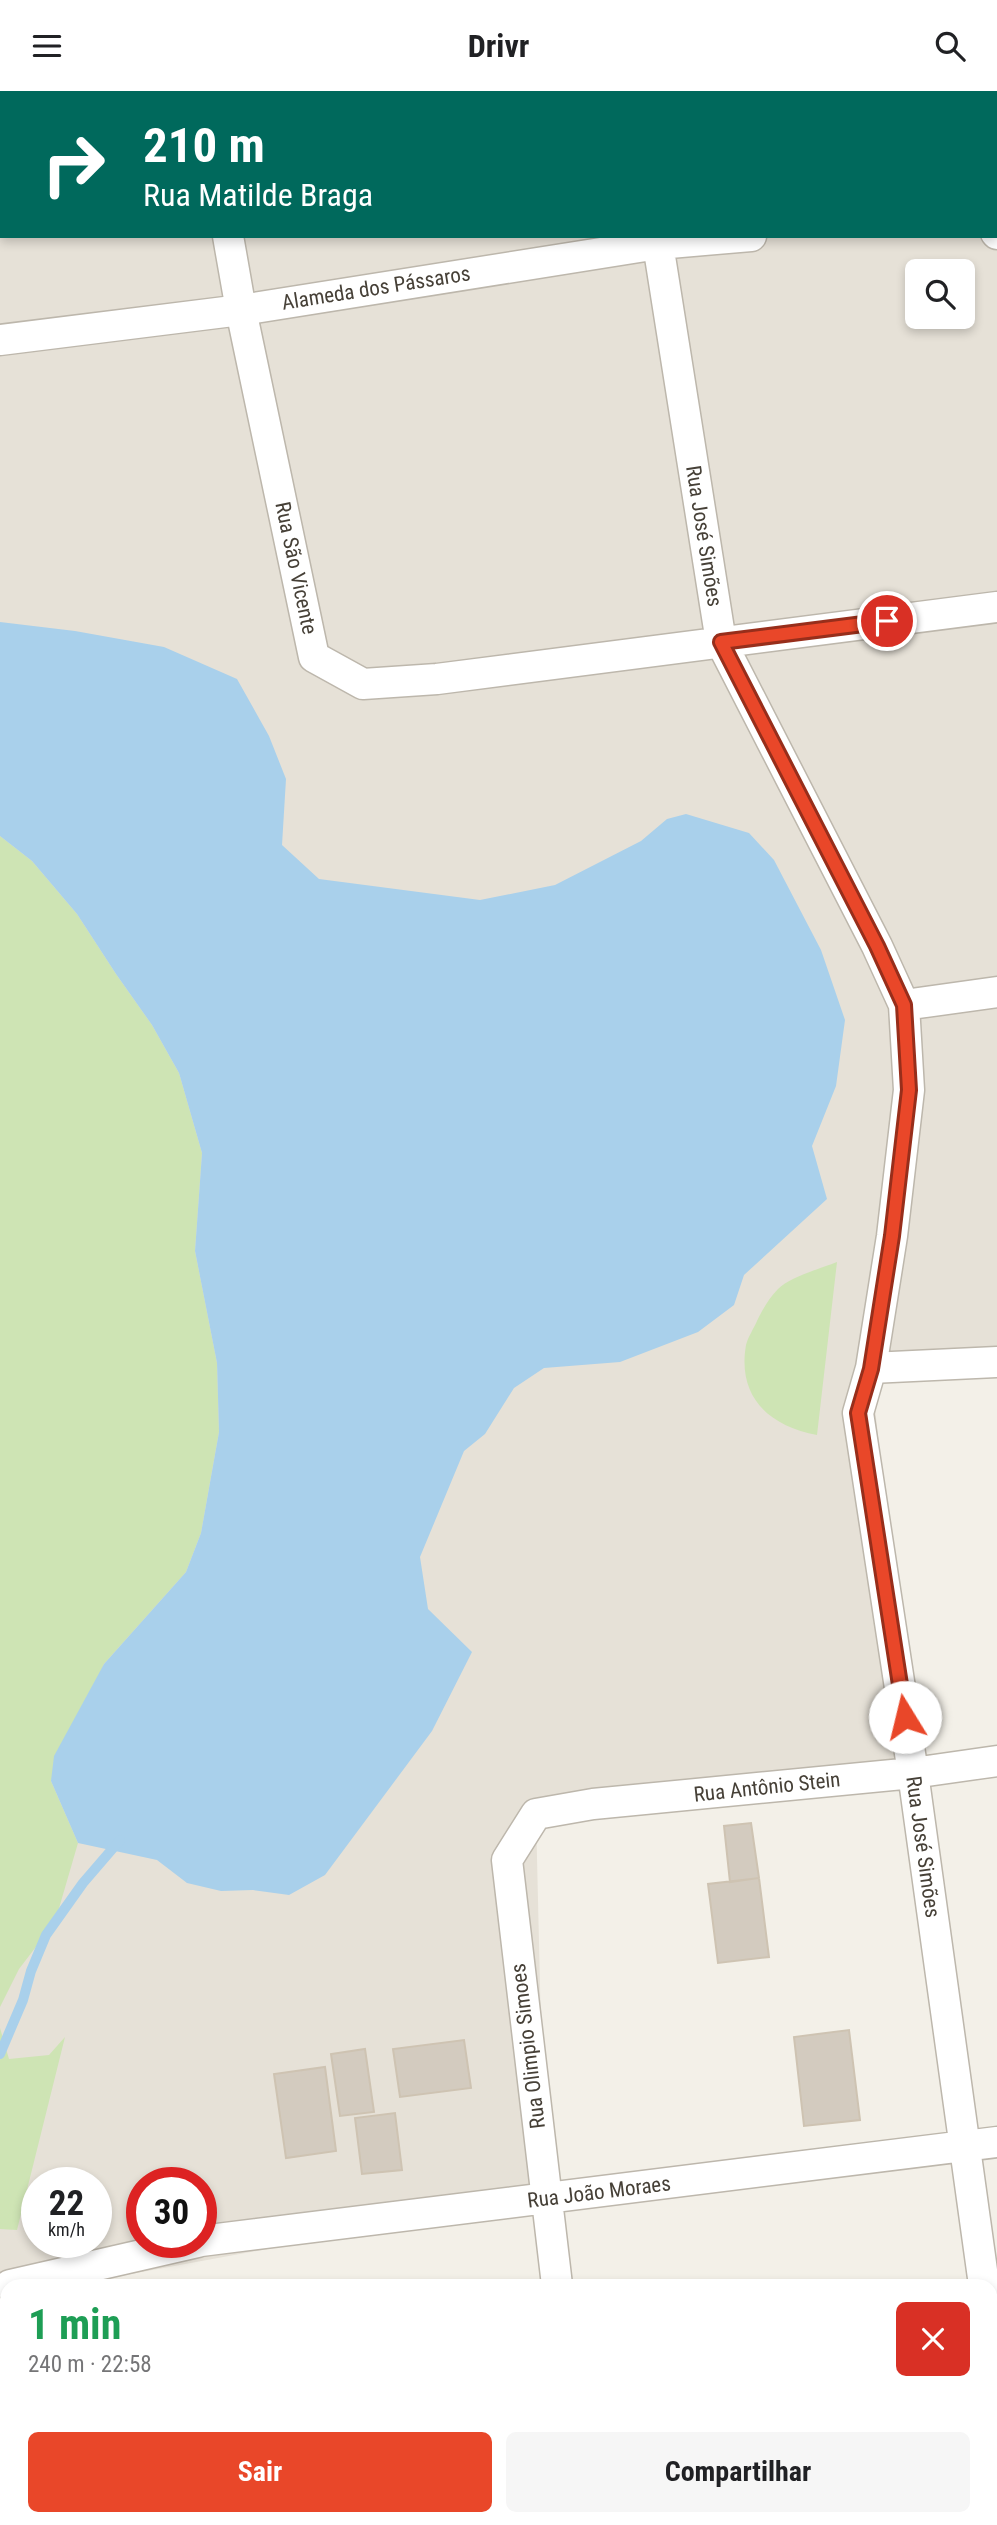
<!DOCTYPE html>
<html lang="pt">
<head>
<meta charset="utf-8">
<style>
  body { margin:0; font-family:"Roboto Condensed",sans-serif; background:#f6f6f6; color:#202124; height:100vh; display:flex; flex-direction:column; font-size:26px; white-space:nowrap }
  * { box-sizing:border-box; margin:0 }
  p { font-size:23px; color:#757577 }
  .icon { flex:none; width:38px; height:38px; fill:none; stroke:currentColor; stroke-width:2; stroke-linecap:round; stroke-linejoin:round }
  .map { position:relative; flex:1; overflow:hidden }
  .sheet { position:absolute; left:0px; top:2188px; width:998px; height:247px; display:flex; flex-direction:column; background:#fff; border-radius:21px 21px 0 0; box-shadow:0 4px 10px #0003 }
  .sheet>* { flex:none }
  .guide { position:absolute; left:0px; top:0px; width:998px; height:147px; box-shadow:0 4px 10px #0003; background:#00695c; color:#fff; overflow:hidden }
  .fabs { position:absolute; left:905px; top:168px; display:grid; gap:14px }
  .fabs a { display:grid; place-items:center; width:70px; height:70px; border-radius:10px; background:#fff; box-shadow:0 4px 10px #0003; font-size:35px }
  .speed { position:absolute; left:21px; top:2076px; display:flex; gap:14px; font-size:35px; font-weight:700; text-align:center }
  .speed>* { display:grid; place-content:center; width:91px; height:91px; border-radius:50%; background:#fff; box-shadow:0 4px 10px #0003; line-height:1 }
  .speed small { font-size:18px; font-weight:400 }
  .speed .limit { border:10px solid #d22; background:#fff; color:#111 }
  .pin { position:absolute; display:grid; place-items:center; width:60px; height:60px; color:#fff; margin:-30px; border:4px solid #fff; border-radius:50%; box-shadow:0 2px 7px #0007 }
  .me { position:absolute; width:77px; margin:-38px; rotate:351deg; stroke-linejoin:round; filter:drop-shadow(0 0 5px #0008) }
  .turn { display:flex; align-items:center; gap:24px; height:147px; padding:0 28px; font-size:32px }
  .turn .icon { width:91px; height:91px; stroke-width:2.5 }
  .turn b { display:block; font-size:49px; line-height:60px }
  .round { display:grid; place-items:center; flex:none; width:74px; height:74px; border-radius:10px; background:#f6f6f6 }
  .headline { display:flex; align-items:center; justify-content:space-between; height:119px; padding:0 28px }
  h1 { font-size:42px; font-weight:700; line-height:52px; color:#1e9e55 }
  .primary-button { display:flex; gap:14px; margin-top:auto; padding:14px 28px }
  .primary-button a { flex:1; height:80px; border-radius:10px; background:#e94729; color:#fff; font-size:28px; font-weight:700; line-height:80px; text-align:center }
  .primary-button a+a { background:#f6f6f6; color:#202124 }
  header { display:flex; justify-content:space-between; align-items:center; height:91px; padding:0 28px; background:#fff; font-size:32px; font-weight:700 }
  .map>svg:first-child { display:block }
  .residential { fill:#e6e1d7; fill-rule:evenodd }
  .green { fill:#cee4b4 }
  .water { fill:#a9d0eb }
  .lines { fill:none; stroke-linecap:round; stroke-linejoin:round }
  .stream { stroke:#a9d0eb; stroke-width:10 }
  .building { fill:#d3cbbf; stroke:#cec3b2; stroke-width:2 }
  .street-casing { stroke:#bdb7ac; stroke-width:33 }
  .street { stroke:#fff; stroke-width:30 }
  .route-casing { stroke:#972e1b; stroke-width:18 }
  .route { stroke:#e94729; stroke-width:12 }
  .labels { text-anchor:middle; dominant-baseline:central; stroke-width:7; stroke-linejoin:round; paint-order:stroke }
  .street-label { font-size:21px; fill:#464037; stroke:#fff }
</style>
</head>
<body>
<header><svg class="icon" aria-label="menu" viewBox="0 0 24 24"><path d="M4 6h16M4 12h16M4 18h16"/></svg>Drivr<svg class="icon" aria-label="search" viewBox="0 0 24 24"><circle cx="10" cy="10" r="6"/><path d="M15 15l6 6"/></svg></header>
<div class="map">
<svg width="997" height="2434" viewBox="0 0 997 2434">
  <rect width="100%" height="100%" fill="#f3f0e8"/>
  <path class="residential" d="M 0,0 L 997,0 L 997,1263 L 871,1278 L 913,1682 L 536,1724 L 545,2107 L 0,2207 ZM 2,2 L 996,2 L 996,145 L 2,145 ZM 917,180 L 962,180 L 962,226 L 917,226 ZM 37,2091 L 96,2091 L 96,2151 L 37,2151 ZM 142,2091 L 201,2091 L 201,2151 L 142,2151 Z"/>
  <path class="green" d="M 0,745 L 32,770 L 77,823 L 116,883 L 152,934 L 179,982 L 202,1062 L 195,1160 L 217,1272 L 219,1341 L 201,1442 L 186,1481 L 104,1573 L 51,1690 L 78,1752 L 55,1831 L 19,1878 L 0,1916 Z
    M 837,1171 L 817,1344 C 769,1335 737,1306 746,1254 C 748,1246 754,1237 757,1230 C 762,1219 770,1206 778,1198 C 790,1186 822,1177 837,1171 Z
    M 0,1937 L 9,1968 L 49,1964 L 65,1946 L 17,2139 L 0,2138 Z"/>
  <path class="water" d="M 0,531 L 75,540 L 164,556 L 237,588 L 269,645 L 286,688 L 282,754 L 319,788 L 480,809 L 555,794 L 641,750 L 667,728 L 686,723 L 749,742 L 774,769 L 821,859 L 845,929 L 836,995 L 812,1055 L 827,1108 L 744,1184 L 734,1214 L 698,1241 L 620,1271 L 544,1277 L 514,1297 L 485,1343 L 464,1360 L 420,1466 L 428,1518 L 472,1561 L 432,1640 L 325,1784 L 289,1804 L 253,1799 L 221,1800 L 187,1792 L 157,1769 L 78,1752 L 51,1690 L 54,1665 L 104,1573 L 186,1481 L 201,1442 L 219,1341 L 217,1272 L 195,1160 L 202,1062 L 179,982 L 152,934 L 116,883 L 77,823 L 32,770 L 0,745 Z"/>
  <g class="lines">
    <path class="stream" d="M 0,1963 L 23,1909 L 31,1880 L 46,1844 L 83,1792 L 120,1749"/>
  </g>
  <path class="building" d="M 656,0 L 730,0 L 731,2 L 656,2 Z
    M 751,1732 L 759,1787 L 730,1791 L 724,1735 Z
    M 759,1787 L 769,1866 L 718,1872 L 708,1793 Z
    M 849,1939 L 860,2029 L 804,2035 L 794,1946 Z
    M 464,1949 L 471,1997 L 400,2006 L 393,1958 Z
    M 365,1958 L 374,2021 L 340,2025 L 331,1963 Z
    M 325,1976 L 336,2060 L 286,2067 L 274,1983 Z
    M 395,2022 L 402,2079 L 362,2083 L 355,2027 Z"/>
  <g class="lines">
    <defs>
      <path id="street" d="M 204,0 L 204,2
        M 929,0 L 932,2
        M 996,37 L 997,38
        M 996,115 L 997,113
        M 996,142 L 997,143
        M 228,145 L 241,219 L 314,566 L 363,593 L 437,588 L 997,516
        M 658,153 L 721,551 L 877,855 L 904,914 L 909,999 L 892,1145 L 871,1277 L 858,1322 L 913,1682 L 984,2194
        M 0,249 L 241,219 L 658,153 L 751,145
        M 904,914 L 997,901
        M 871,1277 L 997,1271
        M 201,2150 L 997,2051
        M 10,2194 L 198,2151
        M 557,2194 L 507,1769 L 536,1723 L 593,1713 L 913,1682 L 997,1670
        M 990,2241 L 997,2286
        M 587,2427 L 588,2434"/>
    </defs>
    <use href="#street" class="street-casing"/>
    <use href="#street" class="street"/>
  </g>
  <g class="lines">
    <defs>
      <path id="route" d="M 887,530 L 721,551 L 877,855 L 904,914 L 909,999 L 892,1145 L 871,1278 L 858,1322 L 905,1626"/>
    </defs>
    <use href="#route" class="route-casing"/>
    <use href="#route" class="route"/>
  </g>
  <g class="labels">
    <g class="street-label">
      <text transform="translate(376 197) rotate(-9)">Alameda dos Pássaros</text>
      <text transform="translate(704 445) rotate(81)">Rua José Simões</text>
      <text transform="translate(296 477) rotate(78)">Rua São Vicente</text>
      <text transform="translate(767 1696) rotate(-6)">Rua Antônio Stein</text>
      <text transform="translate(923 1756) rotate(82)">Rua José Simões</text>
      <text transform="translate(528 1955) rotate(-97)">Rua Olimpio Simoes</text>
      <text transform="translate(599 2101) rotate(-7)">Rua João Moraes</text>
    </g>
  </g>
</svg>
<div class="fabs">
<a><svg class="icon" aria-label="search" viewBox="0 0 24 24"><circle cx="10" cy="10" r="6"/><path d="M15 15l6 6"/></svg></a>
</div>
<div class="speed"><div>22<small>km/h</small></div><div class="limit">30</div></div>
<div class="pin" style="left:887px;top:530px;background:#d93025"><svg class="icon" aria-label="arrive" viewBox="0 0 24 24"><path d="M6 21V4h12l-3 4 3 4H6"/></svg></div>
<svg class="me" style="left:905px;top:1626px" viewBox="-20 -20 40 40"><circle r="19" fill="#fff"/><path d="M0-13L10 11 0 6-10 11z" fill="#e94729"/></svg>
<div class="guide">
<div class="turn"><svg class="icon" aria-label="right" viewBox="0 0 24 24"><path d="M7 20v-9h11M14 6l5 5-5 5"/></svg><div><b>210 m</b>Rua Matilde Braga</div></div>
</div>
<section class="sheet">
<div class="headline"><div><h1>1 min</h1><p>240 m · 22:58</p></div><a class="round" style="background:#d93025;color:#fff"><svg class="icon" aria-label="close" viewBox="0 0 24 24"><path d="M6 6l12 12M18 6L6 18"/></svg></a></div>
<div class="primary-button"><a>Sair</a><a>Compartilhar</a></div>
</section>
</div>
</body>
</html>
